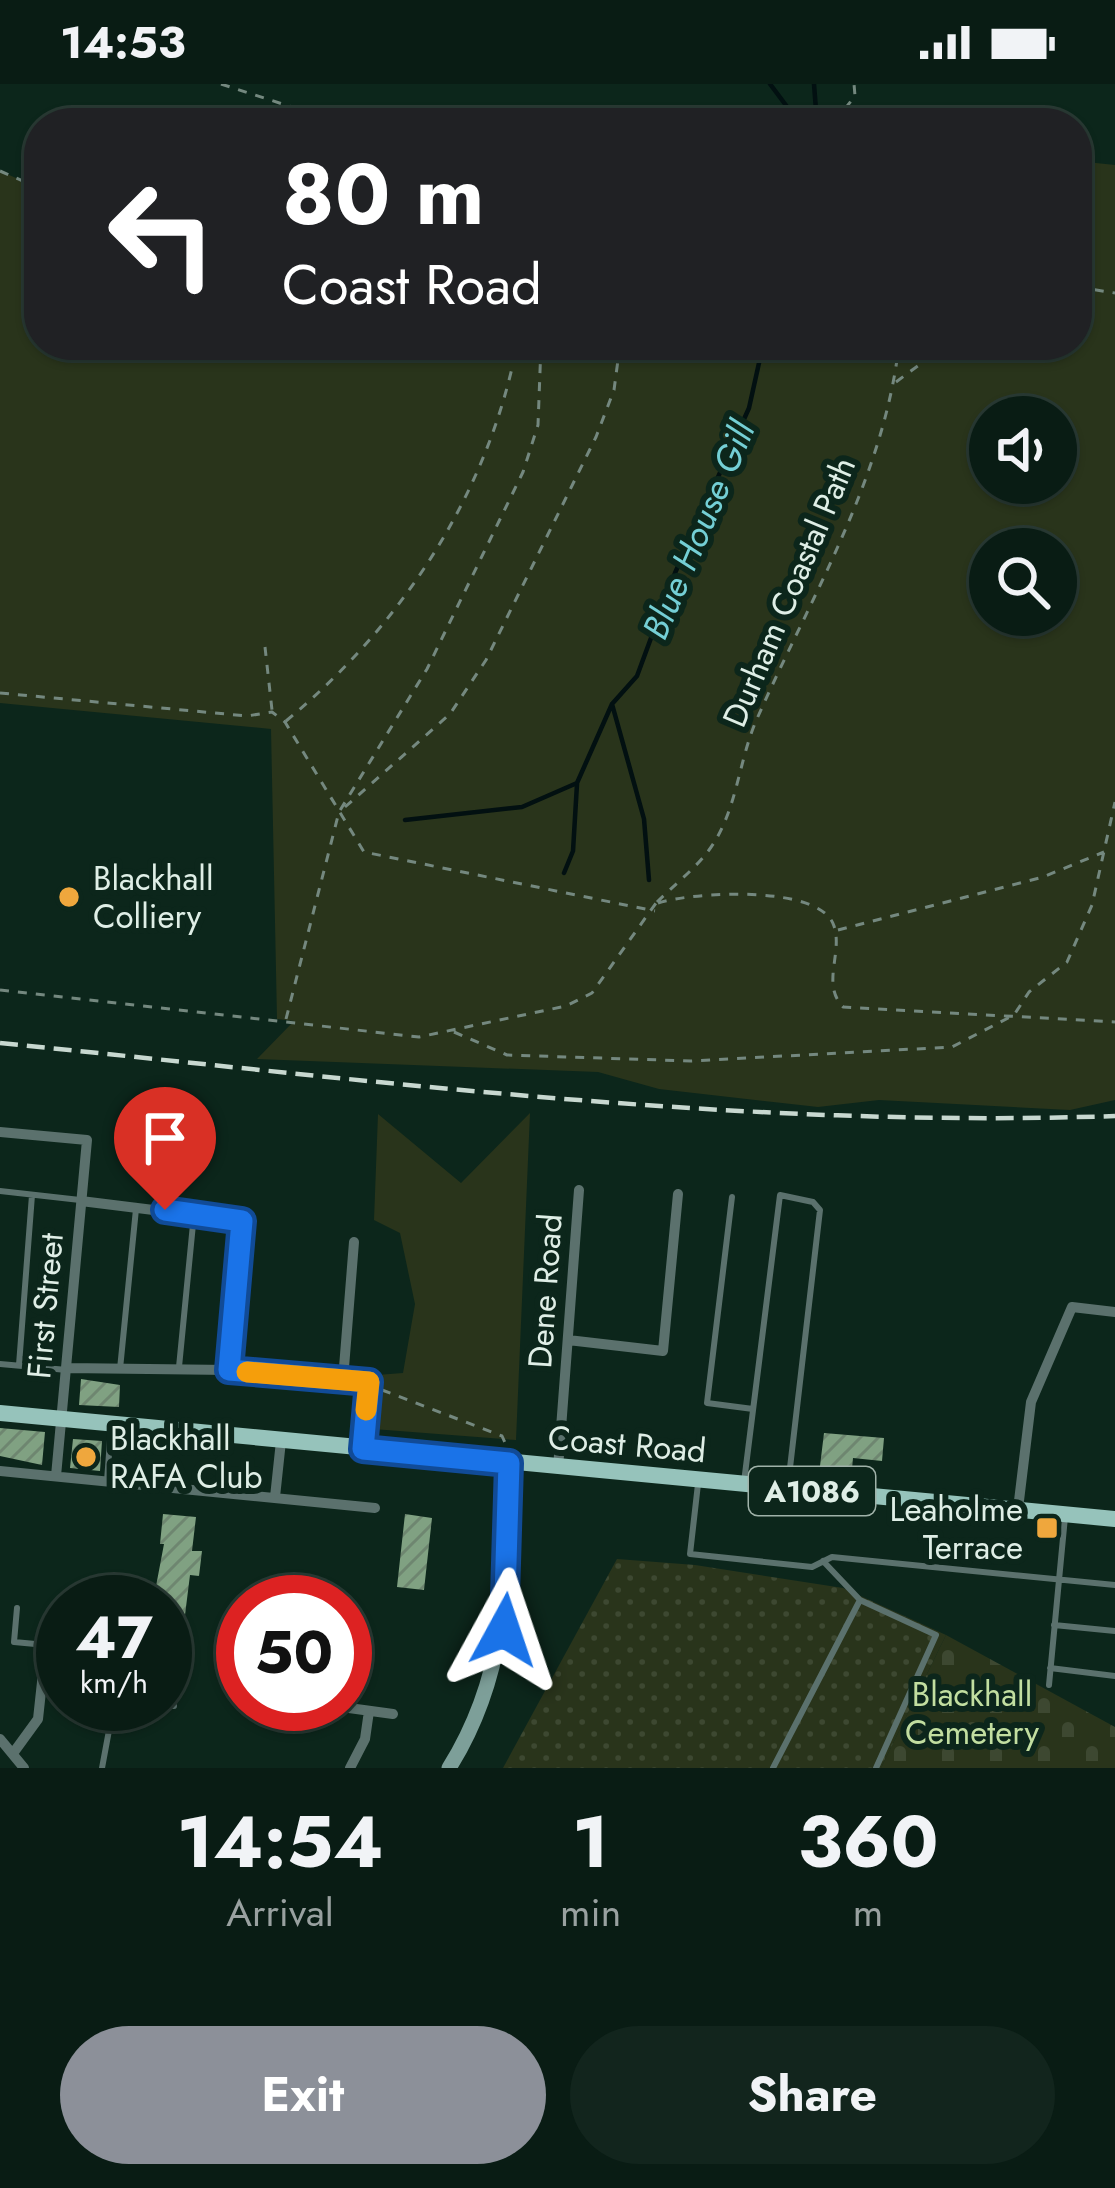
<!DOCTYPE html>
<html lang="en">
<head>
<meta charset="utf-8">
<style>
  body { margin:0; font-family:Jost,sans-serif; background:#12251d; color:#f1f3f6; height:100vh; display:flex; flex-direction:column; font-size:45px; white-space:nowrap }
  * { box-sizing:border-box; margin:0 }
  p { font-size:39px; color:#99a1a0 }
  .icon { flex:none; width:66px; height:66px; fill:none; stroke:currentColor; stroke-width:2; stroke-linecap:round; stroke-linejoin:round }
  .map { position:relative; height:1684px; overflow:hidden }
  .panel { display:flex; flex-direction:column; background:#091c14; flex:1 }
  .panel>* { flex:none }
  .hud { position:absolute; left:24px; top:24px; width:1068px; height:252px; border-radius:48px; box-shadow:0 3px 9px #0004,0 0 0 3px #293a34; background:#202124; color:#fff; overflow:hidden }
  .tools { position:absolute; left:969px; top:312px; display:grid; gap:24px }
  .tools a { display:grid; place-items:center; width:108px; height:108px; border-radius:50%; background:#091c14; box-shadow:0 3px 9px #0004,0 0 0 3px #293a34; font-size:60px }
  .speed { position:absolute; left:36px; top:1491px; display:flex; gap:24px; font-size:60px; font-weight:700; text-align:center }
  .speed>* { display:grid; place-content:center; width:156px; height:156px; border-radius:50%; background:#091c14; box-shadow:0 3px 9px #0004,0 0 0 3px #293a34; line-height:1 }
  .speed small { font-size:30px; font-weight:400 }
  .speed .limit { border:18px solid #d22; background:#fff; color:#111 }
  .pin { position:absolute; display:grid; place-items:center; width:102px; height:102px; color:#fff; margin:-123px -51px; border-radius:50% 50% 50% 0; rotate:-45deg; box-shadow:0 0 12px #0007 }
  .pin .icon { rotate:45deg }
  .me { position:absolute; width:132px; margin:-66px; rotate:5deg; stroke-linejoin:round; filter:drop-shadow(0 0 9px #0008) }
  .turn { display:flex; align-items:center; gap:42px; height:252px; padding:0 60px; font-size:54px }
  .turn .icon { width:156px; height:156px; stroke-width:2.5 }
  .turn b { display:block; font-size:84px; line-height:102px }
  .eta { display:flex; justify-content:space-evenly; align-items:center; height:204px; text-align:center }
  .eta b { font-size:72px; font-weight:700; line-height:84px }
  .action { display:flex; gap:24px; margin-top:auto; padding:24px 60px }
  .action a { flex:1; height:138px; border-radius:72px; background:#8c9099; color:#fff; font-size:48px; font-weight:700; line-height:138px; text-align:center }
  .action a+a { background:#12251d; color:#f1f3f6 }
  .status { display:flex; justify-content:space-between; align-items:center; height:84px; padding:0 60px; background:#091c14; direction:ltr }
  .status svg { height:33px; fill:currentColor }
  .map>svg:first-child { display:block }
  .green { fill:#29341b; fill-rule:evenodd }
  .cemetery { fill:url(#cemetery-stones) }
  .garden { fill:url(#garden-dots) }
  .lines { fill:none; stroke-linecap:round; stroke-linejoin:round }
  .stream { stroke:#021011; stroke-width:4.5 }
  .building { fill:url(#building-hatch) }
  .path { stroke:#74887f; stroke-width:3; stroke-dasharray:9 9; stroke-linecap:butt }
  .lane { stroke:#5b716d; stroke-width:6 }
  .street { stroke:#5b716d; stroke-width:10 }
  .secondary { stroke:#7d9f99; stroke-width:15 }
  .primary { stroke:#96c3bb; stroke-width:16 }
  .rail { stroke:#c8d8d0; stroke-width:4.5; stroke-dasharray:18 9; stroke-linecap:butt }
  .route-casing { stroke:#114b97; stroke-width:30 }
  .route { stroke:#1a73e8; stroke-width:21 }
  .slow { stroke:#f59e0b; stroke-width:21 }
  .poi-dot { fill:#efa73d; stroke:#0c261b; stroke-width:4.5 }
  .labels { text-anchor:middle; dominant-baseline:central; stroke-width:12; stroke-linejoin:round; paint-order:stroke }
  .shield { fill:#0c261b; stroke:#a0b2a9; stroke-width:3 }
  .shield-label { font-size:30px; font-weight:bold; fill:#dfeee6 }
  .street-label { font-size:33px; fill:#dfeee6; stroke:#0c261b }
  .poi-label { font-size:33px; fill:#dfeee6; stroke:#0c261b; text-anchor:start }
  .park-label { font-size:33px; fill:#c2dea0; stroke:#0c261b }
  .water-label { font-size:36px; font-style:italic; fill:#74cfd5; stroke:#0c261b }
</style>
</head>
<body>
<div class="status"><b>14:53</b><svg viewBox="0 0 49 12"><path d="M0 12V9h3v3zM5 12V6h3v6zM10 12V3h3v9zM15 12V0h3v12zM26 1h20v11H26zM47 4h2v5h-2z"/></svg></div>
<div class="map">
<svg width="1115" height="1684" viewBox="0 0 1115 1684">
  <defs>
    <pattern id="cemetery-stones" width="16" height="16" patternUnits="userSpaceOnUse" patternTransform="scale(3)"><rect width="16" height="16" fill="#29341b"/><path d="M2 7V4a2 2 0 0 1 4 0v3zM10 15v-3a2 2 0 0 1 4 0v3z" fill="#3d4831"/></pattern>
    <pattern id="garden-dots" width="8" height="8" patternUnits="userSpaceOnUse" patternTransform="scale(3)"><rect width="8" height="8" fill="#29341b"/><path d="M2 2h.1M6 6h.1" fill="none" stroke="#3d4831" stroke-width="1.8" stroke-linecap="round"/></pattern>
    <pattern id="building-hatch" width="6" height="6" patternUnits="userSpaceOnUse" patternTransform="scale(3)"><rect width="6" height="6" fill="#80a182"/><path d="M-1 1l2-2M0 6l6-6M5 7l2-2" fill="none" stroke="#6e8670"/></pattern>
  </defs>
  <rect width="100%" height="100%" fill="#0c261b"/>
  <path class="green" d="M 1077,77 L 1115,81 L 1115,1016 L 1070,1026 L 879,1016 L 818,1023 L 659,1005 L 598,988 L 257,975 L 294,937 L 277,935 L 271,645 L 0,619 L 0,87 L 39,104 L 39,261 L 1077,261 ZM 1056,333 L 1056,399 L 990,399 L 990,333 ZM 990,465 L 1056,465 L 1056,531 L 990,531 Z
    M 530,1029 L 516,1356 L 373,1345 L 377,1291 L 403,1289 L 415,1220 L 400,1149 L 374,1136 L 378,1030 L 461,1099 Z"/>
  <path class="cemetery" d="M 946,1551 L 1115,1643 L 1115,1684 L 881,1684 Z"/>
  <path class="garden" d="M 617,1475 L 695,1481 L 843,1504 L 946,1551 L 881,1684 L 503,1684 Z"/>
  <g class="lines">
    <path class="stream" d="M 770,0 L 788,24 L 785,39
      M 814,0 L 817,39
      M 612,620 L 644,735 L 649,796
      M 405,736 L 522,723 L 577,699 L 612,620 L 637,592 L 675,489 L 749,324 L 763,261
      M 564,789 L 573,767 L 577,700"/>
  </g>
  <path class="building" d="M 81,1295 L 120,1301 L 119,1323 L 79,1321 Z
    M 0,1344 L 45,1348 L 42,1381 L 0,1372 Z
    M 824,1349 L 884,1354 L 882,1377 L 853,1374 L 852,1385 L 820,1382 Z
    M 73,1355 L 102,1357 L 100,1387 L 70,1384 Z
    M 163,1430 L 196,1433 L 192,1467 L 202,1467 L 199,1492 L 190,1491 L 185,1531 L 170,1530 L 165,1518 L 153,1518 L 164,1460 L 160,1460 Z
    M 405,1430 L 432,1434 L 424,1506 L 397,1503 Z"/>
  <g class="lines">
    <path class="path" d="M 221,0 L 341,39
      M 834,39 L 855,12 L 854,0
      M 0,87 L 39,104
      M 1077,203 L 1115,209
      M 896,298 L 946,261
      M 265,563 L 272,626
      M 0,609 L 247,632 L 272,628 L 285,638 L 364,768 L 655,827
      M 286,637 C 402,541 488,410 517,261
      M 345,723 L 450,630 L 486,576 L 596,353 L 614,306 L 620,261
      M 657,818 C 674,801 695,785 709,766 C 737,728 738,679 756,637 C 810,514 883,397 899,261
      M 658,819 C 692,808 821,800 834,842 C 843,869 821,900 843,923 L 1115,938
      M 838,846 L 1043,793 L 1104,768
      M 0,906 L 419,953 L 566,922 L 592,909 L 656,819
      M 286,935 L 339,728 L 427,585 L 523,388 L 538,341 L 541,261
      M 454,948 L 507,971 L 691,977 L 952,963 L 1014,931 L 1029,908 L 1067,878 L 1092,821 L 1115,718
      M 382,1306 L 502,1352 L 507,1363"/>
    <path class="lane" d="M 0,1107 L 80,1116
      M 732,1113 L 707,1319 L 753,1325
      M 0,1280 L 67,1286
      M 19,1281 L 32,1111
      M 179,1283 L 194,1130
      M 120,1285 L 136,1125
      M 107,1397 L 110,1356
      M 744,1398 L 780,1111 L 813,1118 L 820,1126 L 788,1401
      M 698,1400 L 690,1470 L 812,1483 L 832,1473 L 1115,1501
      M 823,1477 L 860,1516 L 936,1551 L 876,1684
      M 17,1524 L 14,1558 L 46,1561
      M 1054,1541 L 1115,1547
      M 1050,1584 L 1115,1592
      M 1049,1601 L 1065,1433
      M 102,1684 L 110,1641 L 133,1621 L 174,1622
      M 773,1684 L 860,1516"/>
    <path class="street" d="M 0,1048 L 87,1056 L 56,1392
      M 81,1117 L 242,1137 L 229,1286
      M 568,1256 L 663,1267 L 678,1110
      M 67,1284 L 229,1286 L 369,1298 L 363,1365
      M 343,1296 L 354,1158
      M 558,1384 L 579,1106
      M 0,1387 L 375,1424
      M 275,1413 L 281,1357
      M 1018,1425 L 1031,1318 L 1072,1223 L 1115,1228
      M 349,1624 L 393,1630
      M 0,1655 L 24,1684
      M 14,1668 L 38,1635 L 46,1561
      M 350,1684 L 365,1655 L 369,1627"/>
    <path class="secondary" d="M 449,1684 C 510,1587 507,1489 509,1379"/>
    <path class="primary" d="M 0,1329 L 1115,1435"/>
    <path class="rail" d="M 0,959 C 370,996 742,1045 1115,1032"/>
  </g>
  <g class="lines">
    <defs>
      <path id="route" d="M 165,1126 L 242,1137 L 229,1286 L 369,1298 L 363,1365 L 509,1379 L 504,1546"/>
    </defs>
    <use href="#route" class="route-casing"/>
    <use href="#route" class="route"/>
    <path class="slow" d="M 247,1288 L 369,1298 L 366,1326"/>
  </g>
  <g class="poi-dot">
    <circle cx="69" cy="813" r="12"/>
    <circle cx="86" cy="1373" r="12"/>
    <rect x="1035" y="1432" width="24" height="24" rx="6"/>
  </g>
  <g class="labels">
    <rect class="shield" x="749" y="1383" width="126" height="48" rx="9"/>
    <g class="shield-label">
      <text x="812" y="1407">A1086</text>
    </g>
    <g class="street-label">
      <text transform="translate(789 508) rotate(-67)">Durham Coastal Path</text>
      <text transform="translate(545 1207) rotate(-86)">Dene Road</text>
      <text transform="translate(45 1222) rotate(-85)">First Street</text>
      <text transform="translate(627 1360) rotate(5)">Coast Road</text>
    </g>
    <g class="poi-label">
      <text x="93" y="794">Blackhall<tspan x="93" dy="38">Colliery</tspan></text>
      <text x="110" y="1354">Blackhall<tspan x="110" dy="38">RAFA Club</tspan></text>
      <text x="1023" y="1425" text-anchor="end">Leaholme<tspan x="1023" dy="38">Terrace</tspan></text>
    </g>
    <g class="park-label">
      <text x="972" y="1610">Blackhall<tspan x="972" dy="38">Cemetery</tspan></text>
    </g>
    <g class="water-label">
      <text transform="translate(698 446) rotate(-67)">Blue House Gill</text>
    </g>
  </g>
</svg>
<div class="tools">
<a><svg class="icon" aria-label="sound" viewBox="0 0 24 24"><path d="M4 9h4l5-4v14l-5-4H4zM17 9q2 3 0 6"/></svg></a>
<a><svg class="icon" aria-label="search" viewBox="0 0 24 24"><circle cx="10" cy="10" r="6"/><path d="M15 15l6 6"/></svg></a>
</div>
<div class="speed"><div>47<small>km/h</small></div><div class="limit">50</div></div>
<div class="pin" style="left:165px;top:1126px;background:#d93025"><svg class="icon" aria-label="arrive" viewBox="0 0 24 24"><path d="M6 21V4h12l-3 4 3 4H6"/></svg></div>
<svg class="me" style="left:504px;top:1546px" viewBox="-20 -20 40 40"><path d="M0-17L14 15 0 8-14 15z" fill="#1a73e8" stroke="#fff" stroke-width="4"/></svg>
<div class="hud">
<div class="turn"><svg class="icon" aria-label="left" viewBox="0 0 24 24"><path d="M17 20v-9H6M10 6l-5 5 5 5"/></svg><div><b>80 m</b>Coast Road</div></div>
</div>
</div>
<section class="panel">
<div class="eta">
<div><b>14:54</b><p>Arrival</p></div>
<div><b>1</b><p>min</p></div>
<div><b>360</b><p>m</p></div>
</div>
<div class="action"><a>Exit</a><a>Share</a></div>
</section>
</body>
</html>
